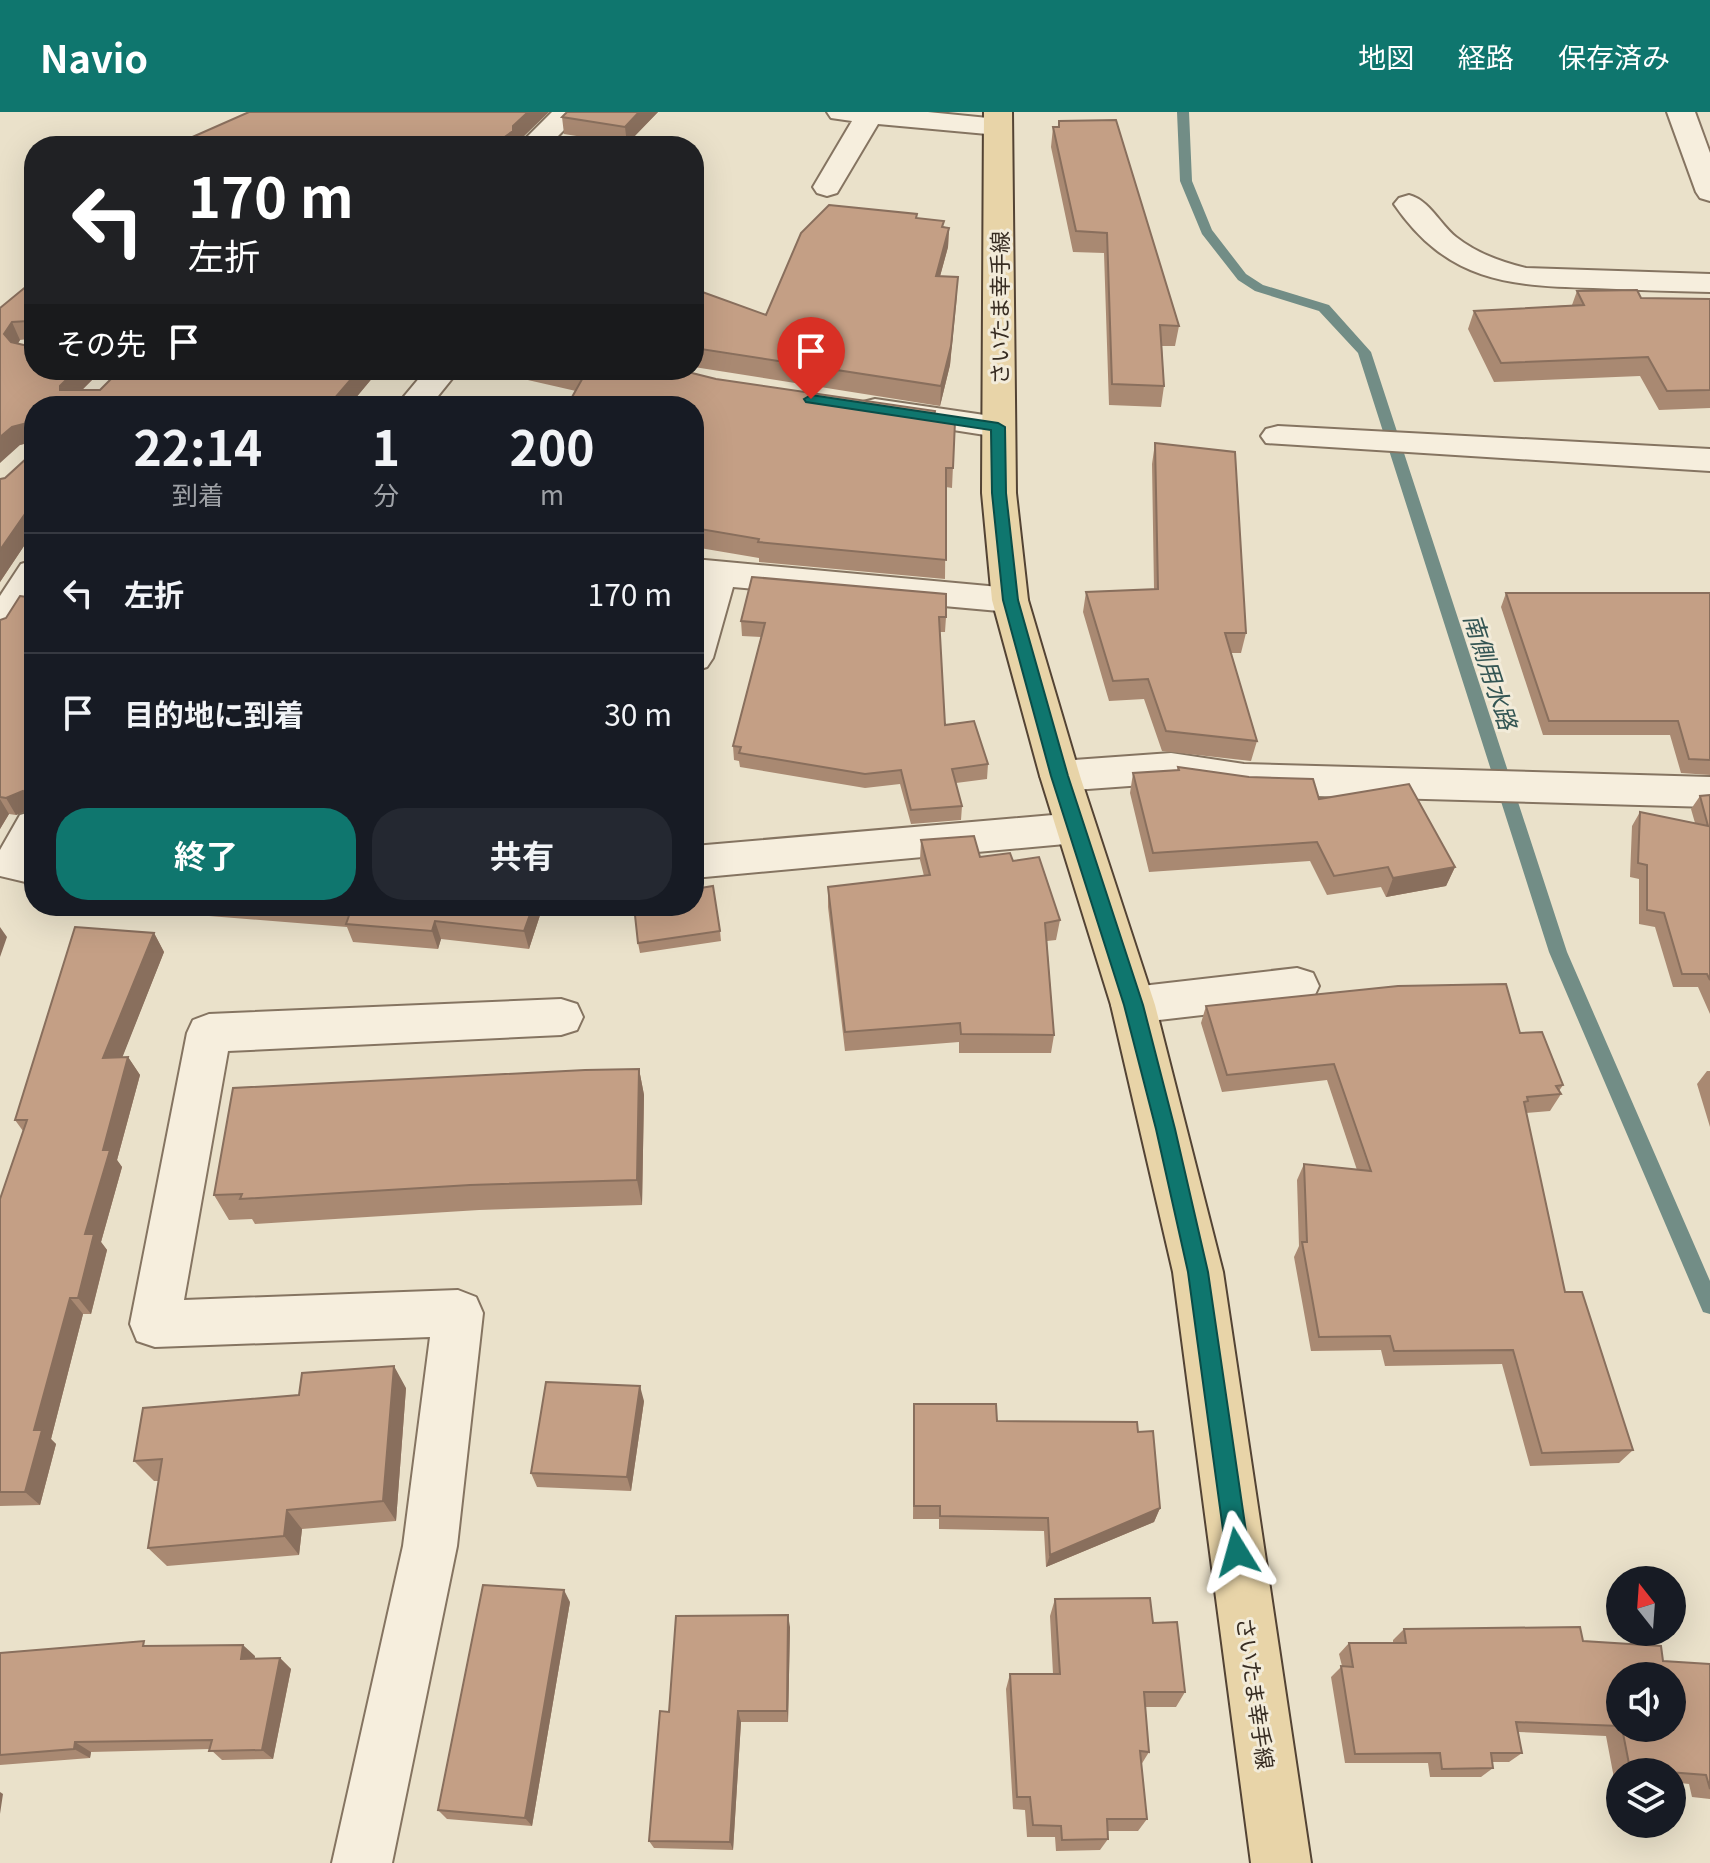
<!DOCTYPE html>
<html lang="ja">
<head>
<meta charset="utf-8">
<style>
  body { margin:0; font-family:Georgia,"Noto Sans JP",serif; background:#242831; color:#f1f3f6; height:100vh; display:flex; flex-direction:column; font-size:30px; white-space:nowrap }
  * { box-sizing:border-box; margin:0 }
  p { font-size:26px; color:#9ea1a6 }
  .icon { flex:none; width:44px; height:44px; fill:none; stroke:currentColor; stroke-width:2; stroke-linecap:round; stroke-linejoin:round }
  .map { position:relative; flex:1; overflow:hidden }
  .details { position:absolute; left:24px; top:284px; width:680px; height:520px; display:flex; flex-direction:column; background:#171b24; border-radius:32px; box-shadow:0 8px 32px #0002 }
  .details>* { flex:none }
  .top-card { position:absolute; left:24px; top:24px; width:680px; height:244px; border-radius:32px; box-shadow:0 8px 32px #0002; background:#202124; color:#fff; overflow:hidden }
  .needle { width:52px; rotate:343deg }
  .tools { position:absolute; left:1606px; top:1454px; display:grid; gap:16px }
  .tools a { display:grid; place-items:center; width:80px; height:80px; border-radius:50%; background:#171b24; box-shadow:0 8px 32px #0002; font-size:40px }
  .pin { position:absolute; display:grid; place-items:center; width:68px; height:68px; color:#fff; margin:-82px -34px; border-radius:50% 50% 50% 0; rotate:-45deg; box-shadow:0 0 8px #0007 }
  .pin .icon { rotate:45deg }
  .me { position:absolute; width:88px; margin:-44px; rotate:352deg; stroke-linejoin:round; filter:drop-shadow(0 0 6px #0008) }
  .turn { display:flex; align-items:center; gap:28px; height:168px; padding:0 32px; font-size:36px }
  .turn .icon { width:104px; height:104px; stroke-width:2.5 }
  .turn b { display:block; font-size:56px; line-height:68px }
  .then { display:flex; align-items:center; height:76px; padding:0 32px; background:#0003; gap:16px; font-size:30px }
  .eta { display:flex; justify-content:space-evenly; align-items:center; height:136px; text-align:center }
  .eta b { font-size:48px; font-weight:700; line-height:56px }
  .primary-button { display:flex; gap:16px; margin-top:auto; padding:16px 32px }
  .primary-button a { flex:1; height:92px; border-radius:32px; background:#0f766e; color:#fff; font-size:32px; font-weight:700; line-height:92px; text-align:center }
  .primary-button a+a { background:#242831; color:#f1f3f6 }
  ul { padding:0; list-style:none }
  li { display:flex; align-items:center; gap:24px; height:120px; padding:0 32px; border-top:2px solid #363941 }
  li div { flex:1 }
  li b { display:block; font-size:30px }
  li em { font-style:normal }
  header { display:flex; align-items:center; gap:48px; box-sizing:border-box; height:112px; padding:0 40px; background:#0f766e; color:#fff }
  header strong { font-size:38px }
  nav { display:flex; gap:44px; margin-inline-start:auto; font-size:28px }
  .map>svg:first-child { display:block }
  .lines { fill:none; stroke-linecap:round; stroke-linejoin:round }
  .stream { fill:#728d86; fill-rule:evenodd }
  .minor-casing { stroke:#857461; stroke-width:4 }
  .major-casing { stroke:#534334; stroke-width:4 }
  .minor { fill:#f6eedd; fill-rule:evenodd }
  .major { fill:#e8d4a8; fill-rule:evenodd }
  .wall { fill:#a98972; fill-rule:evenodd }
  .shaded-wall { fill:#896f5d }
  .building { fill:#c49f85; stroke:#896f5d; stroke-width:2; fill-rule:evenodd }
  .route { fill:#0f766e; stroke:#0a4d48; stroke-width:2 }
  .labels { text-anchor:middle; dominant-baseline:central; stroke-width:6; stroke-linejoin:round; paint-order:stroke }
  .street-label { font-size:22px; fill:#372c22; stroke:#f2ebd9 }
  .water-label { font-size:24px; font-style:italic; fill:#335553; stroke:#f2ebd9 }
</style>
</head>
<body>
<header>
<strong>Navio</strong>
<nav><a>地図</a><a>経路</a><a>保存済み</a></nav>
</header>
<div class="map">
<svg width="1710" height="1751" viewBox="0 0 1710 1751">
  <rect width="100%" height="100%" fill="#eae1ca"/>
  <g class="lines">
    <path class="stream" d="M 1177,0 L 1189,0 L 1192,69 L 1212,118 L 1246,162 L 1263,173 L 1329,193 L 1371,240 L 1567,840 L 1710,1169 L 1710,1202 L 1703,1200 L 1700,1193 L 1549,840 L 1358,241 L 1319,199 L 1255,179 L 1238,168 L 1202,122 L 1180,69 Z"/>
    <defs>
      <path id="minor" d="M 552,0 L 582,0 L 548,34 L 518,34 Z
        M 827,0 L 928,0 L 998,7 L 1008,9 L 1012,15 L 1008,21 L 998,23 L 878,12 L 837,81 L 827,84 L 817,81 L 813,75 L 852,9 L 831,6 Z
        M 1667,0 L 1695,0 L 1710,41 L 1710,89 L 1700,86 L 1696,80 Z
        M 1409,83 C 1429,88 1440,112 1456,125 C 1476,141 1501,150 1526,156 L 1710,162 L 1710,180 C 1671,179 1632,178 1593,176 C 1507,174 1447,169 1394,92 L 1399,86 Z
        M 426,258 L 459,258 L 430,294 L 396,294 Z
        M 875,287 L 998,305 L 1010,308 L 1015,315 L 1010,322 L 998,325 L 863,304 L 858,297 L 863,290 Z
        M 1278,314 L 1710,337 L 1710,359 L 1266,331 L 1261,324 L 1266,317 Z
        M 694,447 L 1010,476 L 1023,479 L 1028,488 L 1023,497 L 1010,500 L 733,475 L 713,546 L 707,555 L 694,559 L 694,484 L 698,471 L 694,471 Z
        M 34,448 L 34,489 L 13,522 L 0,526 L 0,484 L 21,452 Z
        M 1171,641 L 1244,652 L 1710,665 L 1710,695 L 1244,682 L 1171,671 L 1060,679 L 1046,674 L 1040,664 L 1046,654 L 1060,649 Z
        M 34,699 L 34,772 L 0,764 L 0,738 L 20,703 Z
        M 1076,701 L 1090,705 L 1096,716 L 1090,727 L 1076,731 L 694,766 L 694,734 Z
        M 1297,856 L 1313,861 L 1319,874 L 1313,887 L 1297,892 L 1133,911 L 1117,906 L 1111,893 L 1117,880 L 1133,875 Z
        M 561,887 L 577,892 L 583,905 L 577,918 L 561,923 L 228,939 L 184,1188 L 458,1178 L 476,1185 L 483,1201 L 457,1434 L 392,1751 L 332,1751 L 403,1434 L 430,1225 L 155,1235 L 137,1229 L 130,1212 L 187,921 L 193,908 L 209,902 Z"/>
      <path id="major" d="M 984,0 L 1012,0 L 1016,381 L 1028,488 L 1080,664 L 1155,893 L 1223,1160 L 1311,1751 L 1251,1751 L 1173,1160 L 1111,893 L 1040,664 L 992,488 L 982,381 Z"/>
    </defs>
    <use href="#minor" class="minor-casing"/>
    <use href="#major" class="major-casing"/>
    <use href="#minor" class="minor"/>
    <use href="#major" class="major"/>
  </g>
  <path class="wall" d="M 567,0 L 658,0 L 627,32 L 564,22 L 562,5 Z
    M 1059,9 L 1179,214 L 1175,234 L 1162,234 L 1164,274 L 1161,295 L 1109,293 L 1104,141 L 1073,140 L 1051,35 L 1053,15 L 1058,15 Z
    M 917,106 L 949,116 L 948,135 L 940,164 L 957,184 L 950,253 L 940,294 L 694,255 L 694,177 L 766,203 Z
    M 34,168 L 34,258 L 102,258 L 82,278 L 100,278 L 288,265 L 300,262 L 302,259 L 297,258 L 379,258 L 349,294 L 34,294 L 34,419 L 0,470 L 0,367 L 5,366 L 28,345 L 28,331 L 20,333 L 0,196 ZM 28,227 L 28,234 L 18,231 L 20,228 Z
    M 1577,179 L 1641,186 L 1710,187 L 1710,296 L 1659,298 L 1640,264 L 1494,270 L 1468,217 L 1474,199 L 1572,193 Z
    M 488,258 L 680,258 L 716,267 L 935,299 L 935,308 L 955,309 L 952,376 L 946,375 L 945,467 L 759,450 L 759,446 L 694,435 L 694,294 L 576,279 L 488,259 Z
    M 1155,331 L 1246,521 L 1241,541 L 1231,541 L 1257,629 L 1251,649 L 1162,639 L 1144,587 L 1109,589 L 1083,500 L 1086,480 L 1154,477 L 1152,352 Z
    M 1506,481 L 1710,481 L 1710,663 L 1681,661 L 1670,623 L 1543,623 L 1501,495 Z
    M 34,486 L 34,701 L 31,697 L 16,703 L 9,702 L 0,717 L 0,508 L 6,506 Z
    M 946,505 L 945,520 L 939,520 L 945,613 L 988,652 L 987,667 L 956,671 L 962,694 L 961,708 L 911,712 L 900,672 L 865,676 L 740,655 L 739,649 L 734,648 L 733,634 L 761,525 L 742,524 L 741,509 Z
    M 1178,655 L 1319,687 L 1455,755 L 1446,774 L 1386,785 L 1381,775 L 1327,783 L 1310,749 L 1149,760 L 1130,681 L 1133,661 L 1177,658 Z
    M 1710,683 L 1710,902 L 1698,875 L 1673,875 L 1655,815 L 1639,812 L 1639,767 L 1630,765 L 1632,714 L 1640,700 L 1695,711 L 1691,697 L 1700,684 Z
    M 921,728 L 980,745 L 1013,749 L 1060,808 L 1056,828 L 1047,829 L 1054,923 L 1051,941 L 959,941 L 959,930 L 845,939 L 828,795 L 828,775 L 924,764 L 920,748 Z
    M 204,794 L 543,794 L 529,837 L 441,827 L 438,837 L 353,830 L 347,815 L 209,804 Z
    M 720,819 L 721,829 L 640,841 L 638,831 Z
    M 154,821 L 164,840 L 122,945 L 128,945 L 140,963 L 117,1048 L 122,1055 L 101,1130 L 107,1138 L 91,1202 L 83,1202 L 51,1327 L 56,1332 L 40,1393 L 0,1394 L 0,1087 L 23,1019 L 15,1008 Z
    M 1206,894 L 1520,921 L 1563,973 L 1559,979 L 1561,982 L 1550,999 L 1526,1001 L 1565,1180 L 1633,1338 L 1619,1351 L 1530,1354 L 1502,1252 L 1385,1254 L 1381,1238 L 1311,1239 L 1294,1145 L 1299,1134 L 1297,1068 L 1304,1052 L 1357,1058 L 1327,968 L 1222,980 L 1201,911 Z
    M 639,957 L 644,983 L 642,1093 L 479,1098 L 255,1112 L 252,1107 L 229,1108 L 214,1083 Z
    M 1707,959 L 1710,959 L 1710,1015 L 1697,972 Z
    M 406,1276 L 396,1409 L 302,1417 L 299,1443 L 167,1454 L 148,1436 L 159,1369 L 154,1369 L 134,1349 Z
    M 644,1289 L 631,1379 L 537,1375 L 531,1361 Z
    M 914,1292 L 997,1309 L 1138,1320 L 1160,1396 L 1154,1410 L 1046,1455 L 1044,1419 L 939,1417 L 939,1407 L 913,1407 Z
    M 1055,1487 L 1153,1511 L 1185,1580 L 1176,1595 L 1145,1595 L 1149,1640 L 1141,1653 L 1147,1707 L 1138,1719 L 1108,1719 L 1108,1727 L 1100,1738 L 1056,1739 L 1055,1725 L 1027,1725 L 1025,1698 L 1013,1697 L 1006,1577 L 1010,1562 L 1053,1562 L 1050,1504 Z
    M 570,1490 L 532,1714 L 447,1707 L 438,1698 Z
    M 790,1515 L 788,1610 L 741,1610 L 733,1738 L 654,1736 L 649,1729 L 669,1600 Z
    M 1404,1517 L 1583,1529 L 1663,1549 L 1710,1552 L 1710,1687 L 1692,1685 L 1689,1672 L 1672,1670 L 1672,1660 L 1620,1660 L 1620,1666 L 1614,1666 L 1606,1624 L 1518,1620 L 1522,1641 L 1509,1650 L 1492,1650 L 1493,1656 L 1481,1665 L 1430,1665 L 1428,1651 L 1345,1651 L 1331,1565 L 1342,1554 L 1339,1542 L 1349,1531 L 1393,1531 L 1393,1528 ZM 1620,1564 L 1672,1616 L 1620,1616 Z
    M 150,1534 L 255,1544 L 254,1547 L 280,1546 L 291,1557 L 273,1647 L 222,1648 L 210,1637 L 91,1640 L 90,1646 L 0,1653 L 0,1541 Z"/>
  <path class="shaded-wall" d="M 528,0 L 549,0 L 516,32 L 516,34 L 492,34 Z
    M 639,0 L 658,0 L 627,32 L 625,15 Z
    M 949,116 L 948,135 L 935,183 L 936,164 Z
    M 958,165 L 950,253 L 940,294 L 941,274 Z
    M 12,210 L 20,228 L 13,240 L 4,222 Z
    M 76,258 L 102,258 L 68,292 L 60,278 L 60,274 Z
    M 359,258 L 379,258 L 349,294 L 328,294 Z
    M 27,311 L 34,329 L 20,333 L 0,351 L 0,325 L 12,315 Z
    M 34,389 L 34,419 L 0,470 L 0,438 Z
    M 23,679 L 29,690 L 27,689 L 31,697 L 16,703 L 6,686 Z
    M 0,687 L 9,702 L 0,717 Z
    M 1455,755 L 1446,774 L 1386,785 L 1393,766 Z
    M 533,794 L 543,794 L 529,837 L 524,819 Z
    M 435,809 L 441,827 L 438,837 L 432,819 Z
    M 0,815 L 7,825 L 0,845 Z
    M 154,821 L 164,840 L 115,964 L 103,946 Z
    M 128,945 L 140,963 L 117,1048 L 122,1055 L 101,1130 L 107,1138 L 91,1202 L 78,1186 L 85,1122 L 103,1038 Z
    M 639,957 L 644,983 L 642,1093 L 637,1068 Z
    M 70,1186 L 83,1202 L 51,1327 L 56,1332 L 40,1393 L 25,1380 L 34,1318 Z
    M 394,1254 L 406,1276 L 396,1409 L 383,1389 Z
    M 640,1274 L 644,1289 L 631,1379 L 627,1365 Z
    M 1160,1396 L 1154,1410 L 1046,1455 L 1050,1443 Z
    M 287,1398 L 302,1417 L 299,1443 L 284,1424 Z
    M 564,1478 L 570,1490 L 532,1714 L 525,1706 Z
    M 788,1503 L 790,1515 L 788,1610 L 787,1599 Z
    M 243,1533 L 255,1544 L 253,1558 L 241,1547 Z
    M 280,1546 L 291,1557 L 273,1647 L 262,1638 Z
    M 738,1599 L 741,1610 L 733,1738 L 730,1730 Z
    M 75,1630 L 91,1640 L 90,1646 L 74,1637 Z
    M 0,1680 L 3,1682 L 0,1702 Z"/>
  <path class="building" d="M 249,0 L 528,0 L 513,14 L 513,19 L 492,34 L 172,34 Z
    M 567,0 L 639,0 L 625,15 L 562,5 Z
    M 1116,8 L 1179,214 L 1160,213 L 1164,274 L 1112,272 L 1107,121 L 1076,119 L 1053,15 L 1059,15 L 1059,9 Z
    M 829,93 L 917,102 L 916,106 L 944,109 L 942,115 L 949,116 L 936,164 L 958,165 L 951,234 L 941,274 L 694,236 L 694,177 L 766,203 L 801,121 Z
    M 34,168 L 34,258 L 76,258 L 60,274 L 60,278 L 100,278 L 120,258 L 256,258 L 288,265 L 300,262 L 303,258 L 359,258 L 328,294 L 34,294 L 34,389 L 0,438 L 0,367 L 5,366 L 28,345 L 27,311 L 12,315 L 0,325 L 0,196 ZM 28,209 L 28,234 L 11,230 L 4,222 L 12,210 Z
    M 1637,178 L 1641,186 L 1710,187 L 1710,278 L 1667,279 L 1648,245 L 1501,251 L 1474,199 L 1584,193 L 1577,179 Z
    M 568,258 L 680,258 L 716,267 L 935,299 L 933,308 L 955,309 L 953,356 L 946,356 L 946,448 L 758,430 L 759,427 L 694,416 L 694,294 L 567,294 L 585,262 Z
    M 1155,331 L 1235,340 L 1246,521 L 1225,521 L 1257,629 L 1166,619 L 1148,567 L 1113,569 L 1086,480 L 1158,477 Z
    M 752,465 L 946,482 L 946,505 L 939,505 L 945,613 L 974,609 L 988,652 L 952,657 L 962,694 L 911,698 L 901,658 L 865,662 L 739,641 L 741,635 L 733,634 L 765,511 L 741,509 Z
    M 1506,481 L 1710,481 L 1710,648 L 1689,647 L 1678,609 L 1549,609 Z
    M 20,484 L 34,486 L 34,690 L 27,689 L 27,682 L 23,679 L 6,686 L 0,685 L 0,508 L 6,506 Z
    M 1178,655 L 1249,665 L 1313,667 L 1319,687 L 1409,672 L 1455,755 L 1393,766 L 1388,755 L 1334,764 L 1317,730 L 1153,741 L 1133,661 L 1179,658 Z
    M 1710,683 L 1710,868 L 1707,862 L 1682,862 L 1664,801 L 1647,798 L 1647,753 L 1638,751 L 1640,700 L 1708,714 L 1700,684 Z
    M 974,724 L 980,745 L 1010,741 L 1013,749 L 1039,745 L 1060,808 L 1045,811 L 1054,923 L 961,922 L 960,911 L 845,920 L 828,775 L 930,763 L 921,728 Z
    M 713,774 L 720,819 L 638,831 L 634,794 L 694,794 L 694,777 Z
    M 306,794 L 533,794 L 524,819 L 435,809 L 432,819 L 346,812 L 351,798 Z
    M 75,815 L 154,821 L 103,946 L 128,945 L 103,1038 L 110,1038 L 85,1122 L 94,1122 L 78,1186 L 70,1186 L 34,1318 L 42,1318 L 25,1380 L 0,1380 L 0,1087 L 27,1008 L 15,1008 Z
    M 1506,872 L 1520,921 L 1542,920 L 1563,973 L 1556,974 L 1561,982 L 1527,985 L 1528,989 L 1524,990 L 1565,1180 L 1582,1180 L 1633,1338 L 1542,1341 L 1513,1238 L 1394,1239 L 1390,1224 L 1319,1225 L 1302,1130 L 1307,1130 L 1304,1052 L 1371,1059 L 1334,952 L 1227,963 L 1206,894 L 1398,874 Z
    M 639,957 L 637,1068 L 470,1073 L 240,1087 L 242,1082 L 214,1083 L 233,976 L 585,958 Z
    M 394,1254 L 383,1389 L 287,1398 L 284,1424 L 148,1436 L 162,1347 L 134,1349 L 143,1296 L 299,1283 L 302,1261 Z
    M 546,1270 L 640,1274 L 627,1365 L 531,1361 Z
    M 914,1292 L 996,1292 L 997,1309 L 1137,1310 L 1138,1320 L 1153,1319 L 1160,1396 L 1050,1443 L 1048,1406 L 940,1404 L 940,1394 L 914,1394 Z
    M 483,1473 L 564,1478 L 525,1706 L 438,1698 Z
    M 1150,1486 L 1153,1511 L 1177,1510 L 1185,1580 L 1144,1580 L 1149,1640 L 1140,1639 L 1147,1707 L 1107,1707 L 1108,1727 L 1062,1728 L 1061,1714 L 1033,1713 L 1030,1685 L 1017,1685 L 1010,1562 L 1060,1562 L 1055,1487 Z
    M 788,1503 L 787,1599 L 738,1599 L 730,1730 L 649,1729 L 660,1599 L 669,1600 L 676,1504 Z
    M 1580,1515 L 1583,1529 L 1661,1534 L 1663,1549 L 1710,1552 L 1710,1677 L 1706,1663 L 1630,1657 L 1622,1616 L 1672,1616 L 1672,1564 L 1620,1564 L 1620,1614 L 1516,1610 L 1522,1641 L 1491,1641 L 1493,1656 L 1442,1657 L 1440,1641 L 1355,1642 L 1341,1554 L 1353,1555 L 1349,1531 L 1406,1531 L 1404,1517 Z
    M 144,1529 L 143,1534 L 243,1533 L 241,1547 L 280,1546 L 262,1638 L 209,1639 L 212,1628 L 75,1630 L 74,1637 L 0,1643 L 0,1541 Z"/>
  <path class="route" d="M 811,283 L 998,311 L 1005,315 L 1006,381 L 1018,488 L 1068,664 L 1143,893 L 1175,1017 L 1208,1160 L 1249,1440 L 1245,1448 L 1237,1451 L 1229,1448 L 1226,1440 L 1188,1160 L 1156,1017 L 1124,893 L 1051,664 L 1003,488 L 992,381 L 991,318 L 806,290 L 804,287 Z"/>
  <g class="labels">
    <g class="street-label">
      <text transform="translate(998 196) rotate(-90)">さいたま幸手線</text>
      <text transform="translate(1257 1581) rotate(82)">さいたま幸手線</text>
    </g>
    <g class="water-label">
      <text transform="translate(1492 559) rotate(72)">南側用水路</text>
    </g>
  </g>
</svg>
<div class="tools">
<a><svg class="needle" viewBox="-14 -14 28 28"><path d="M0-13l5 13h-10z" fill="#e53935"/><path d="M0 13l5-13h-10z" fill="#9ea1a6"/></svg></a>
<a><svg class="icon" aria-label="sound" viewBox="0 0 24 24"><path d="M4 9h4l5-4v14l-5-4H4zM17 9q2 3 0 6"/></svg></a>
<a><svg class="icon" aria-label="layers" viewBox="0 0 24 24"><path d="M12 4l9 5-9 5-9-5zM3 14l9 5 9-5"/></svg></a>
</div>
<div class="pin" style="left:811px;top:287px;background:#d93025"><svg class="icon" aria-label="arrive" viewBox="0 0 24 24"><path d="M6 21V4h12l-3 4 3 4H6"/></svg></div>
<svg class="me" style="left:1237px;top:1440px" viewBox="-20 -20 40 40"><path d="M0-17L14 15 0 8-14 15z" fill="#0f766e" stroke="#fff" stroke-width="4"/></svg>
<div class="top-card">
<div class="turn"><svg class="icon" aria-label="left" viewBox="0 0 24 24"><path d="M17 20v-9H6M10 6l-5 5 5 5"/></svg><div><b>170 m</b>左折</div></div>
<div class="then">その先<svg class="icon" aria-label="arrive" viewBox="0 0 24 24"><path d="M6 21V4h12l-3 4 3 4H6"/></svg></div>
</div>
<section class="details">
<div class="eta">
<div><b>22:14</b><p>到着</p></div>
<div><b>1</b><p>分</p></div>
<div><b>200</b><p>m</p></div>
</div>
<ul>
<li><svg class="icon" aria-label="left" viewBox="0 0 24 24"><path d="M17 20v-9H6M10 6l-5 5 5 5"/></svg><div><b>左折</b></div><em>170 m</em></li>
<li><svg class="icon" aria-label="arrive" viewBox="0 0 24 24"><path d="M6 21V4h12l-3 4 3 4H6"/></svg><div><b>目的地に到着</b></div><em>30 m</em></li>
</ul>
<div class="primary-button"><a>終了</a><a>共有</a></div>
</section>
</div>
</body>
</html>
